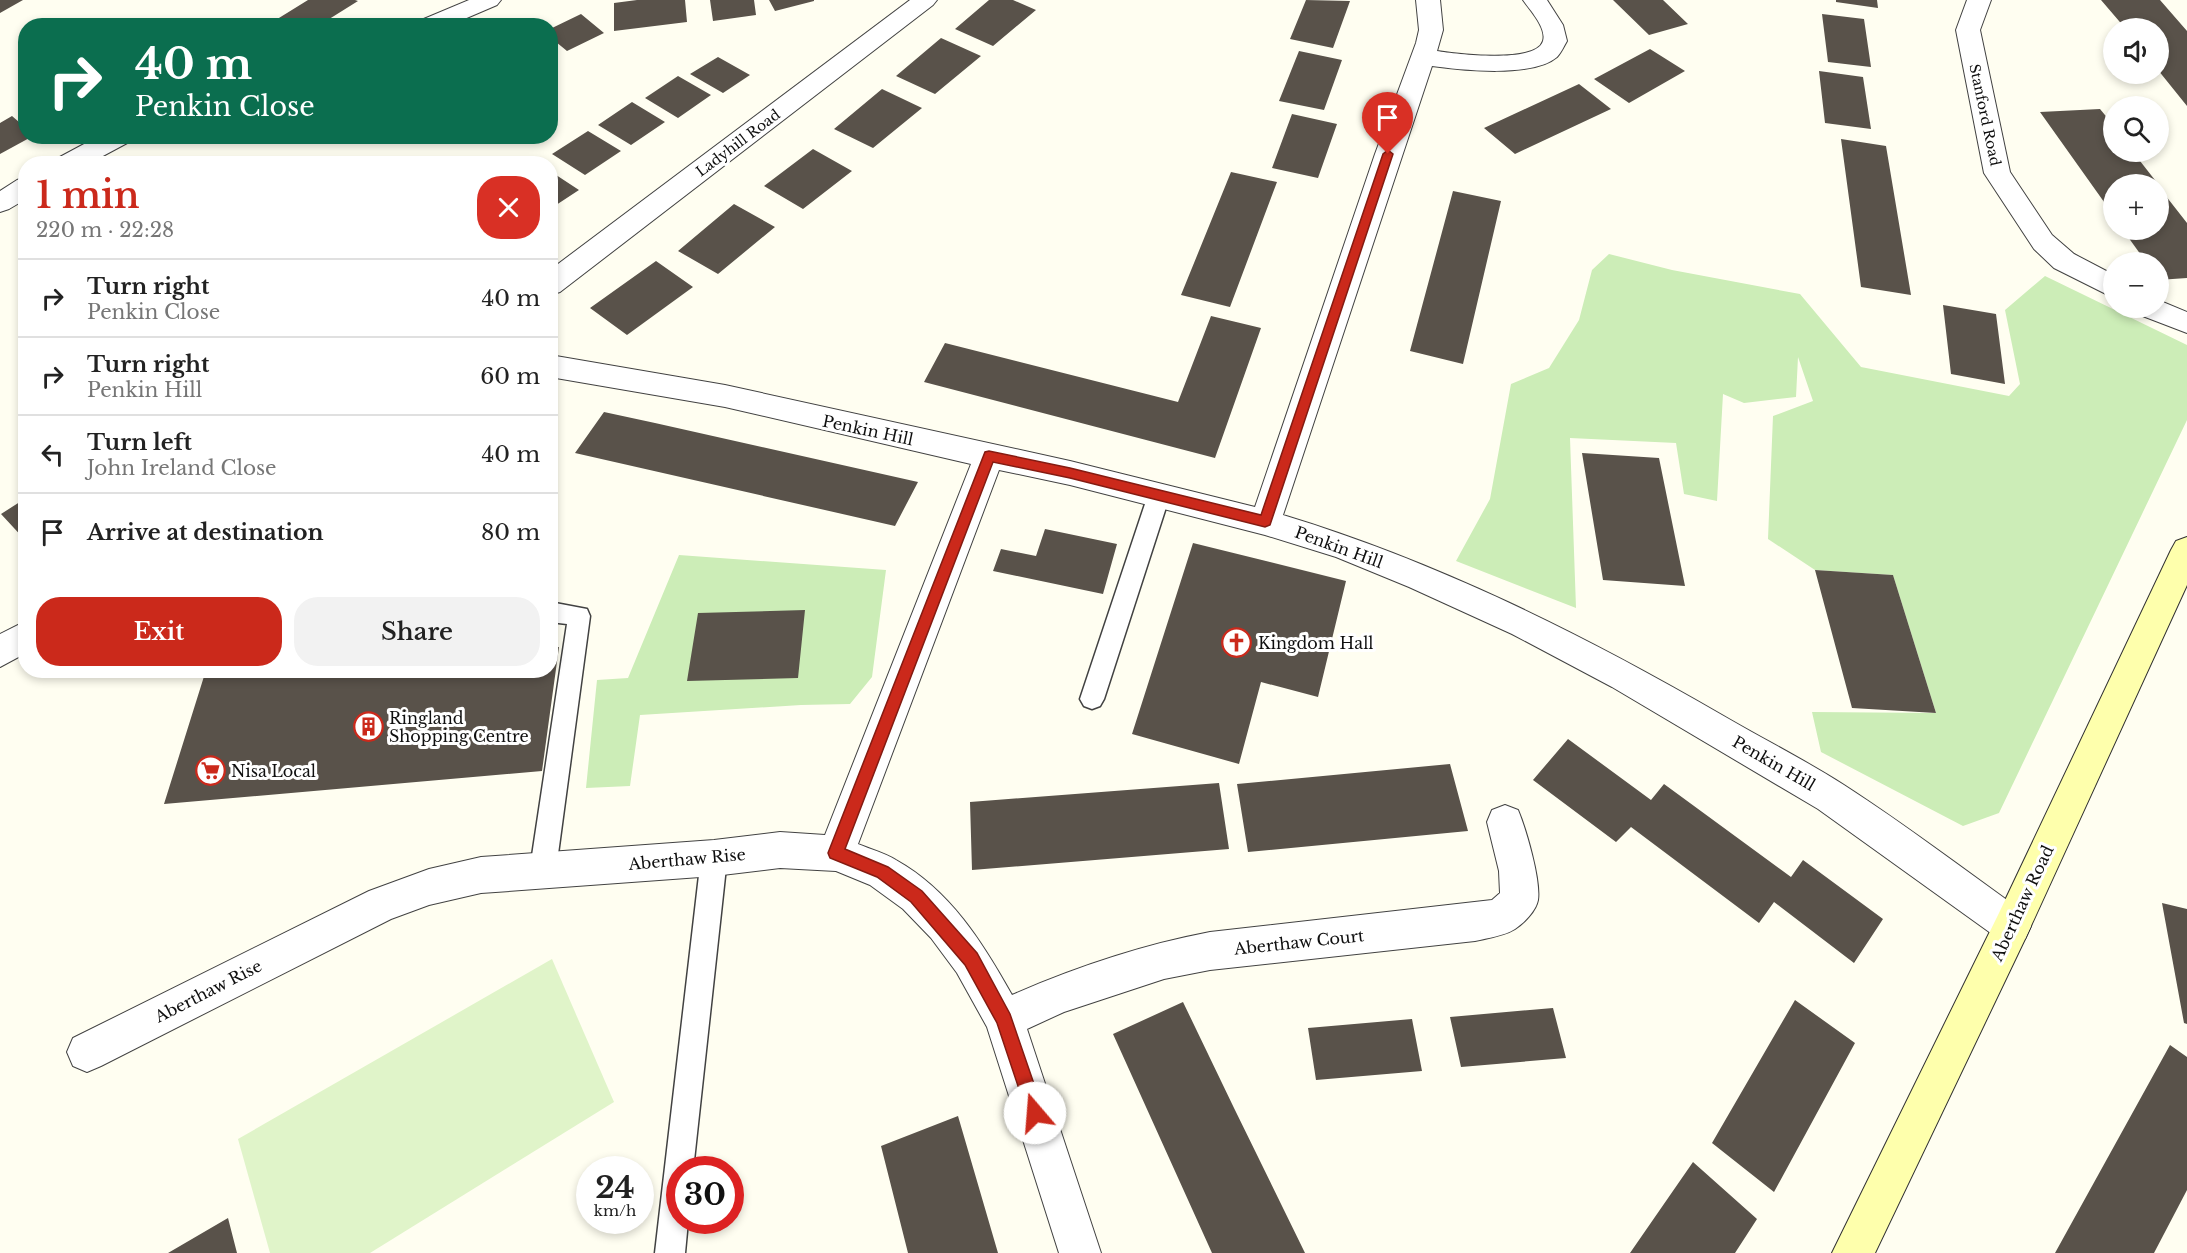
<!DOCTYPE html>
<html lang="en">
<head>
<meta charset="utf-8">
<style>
  body { margin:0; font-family:"Libre Baskerville",serif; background:#f2f2f2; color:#222; height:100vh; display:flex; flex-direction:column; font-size:22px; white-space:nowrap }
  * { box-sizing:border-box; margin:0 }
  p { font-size:20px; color:#767676 }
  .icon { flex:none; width:33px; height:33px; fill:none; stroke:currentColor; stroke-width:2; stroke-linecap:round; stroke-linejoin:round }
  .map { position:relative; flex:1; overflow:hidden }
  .sheet { position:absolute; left:18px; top:156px; width:540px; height:522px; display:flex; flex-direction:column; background:#fff; border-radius:24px; box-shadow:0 3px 9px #0003 }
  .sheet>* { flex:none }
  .top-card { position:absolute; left:18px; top:18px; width:540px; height:126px; border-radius:24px; box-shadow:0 3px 9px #0003; background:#0b6e4f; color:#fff; overflow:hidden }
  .fabs { position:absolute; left:2103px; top:18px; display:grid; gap:12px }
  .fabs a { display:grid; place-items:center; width:66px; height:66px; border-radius:50%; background:#fff; box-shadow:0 3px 9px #0003; font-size:30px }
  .speed { position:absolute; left:576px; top:1156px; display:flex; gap:12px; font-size:30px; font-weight:700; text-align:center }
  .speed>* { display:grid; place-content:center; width:78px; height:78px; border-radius:50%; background:#fff; box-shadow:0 3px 9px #0003; line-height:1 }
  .speed small { font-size:15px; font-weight:400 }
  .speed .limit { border:9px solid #d22; background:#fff; color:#111 }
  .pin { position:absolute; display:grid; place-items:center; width:51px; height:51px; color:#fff; margin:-62px -26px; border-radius:50% 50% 50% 0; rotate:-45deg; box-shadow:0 0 6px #0007 }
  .pin .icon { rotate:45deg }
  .me { position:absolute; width:66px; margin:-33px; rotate:342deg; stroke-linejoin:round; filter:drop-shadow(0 0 4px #0008) }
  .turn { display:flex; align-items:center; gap:21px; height:126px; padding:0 18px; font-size:27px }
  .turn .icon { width:78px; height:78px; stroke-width:2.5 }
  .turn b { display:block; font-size:42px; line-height:51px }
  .round { display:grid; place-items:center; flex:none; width:63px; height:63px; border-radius:24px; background:#f2f2f2 }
  .summary { display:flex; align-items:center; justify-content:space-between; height:102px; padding:0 18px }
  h1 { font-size:36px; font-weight:600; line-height:45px; color:#cb291b }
  .cta { display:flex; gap:12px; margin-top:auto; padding:12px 18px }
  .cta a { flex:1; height:69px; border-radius:24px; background:#cb291b; color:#fff; font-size:24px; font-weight:600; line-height:69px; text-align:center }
  .cta a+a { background:#f2f2f2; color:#222 }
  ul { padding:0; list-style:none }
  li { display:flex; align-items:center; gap:18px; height:78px; padding:0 18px; border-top:2px solid #e0e0e0 }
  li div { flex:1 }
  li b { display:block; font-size:22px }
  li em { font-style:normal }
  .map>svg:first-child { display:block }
  .green { fill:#ccedb7 }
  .pitch { fill:#e0f4c9 }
  .building { fill:#59524a }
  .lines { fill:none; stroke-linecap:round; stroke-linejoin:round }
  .lane-casing { stroke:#424242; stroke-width:3 }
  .street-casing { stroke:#424242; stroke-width:2 }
  .secondary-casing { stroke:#313131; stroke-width:2 }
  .lane { fill:#fff; fill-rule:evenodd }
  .street { fill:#fff; fill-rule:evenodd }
  .secondary { fill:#feffac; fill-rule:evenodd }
  .route { fill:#cb291b; stroke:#841b12; stroke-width:1.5 }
  .labels { text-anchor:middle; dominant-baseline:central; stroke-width:6; stroke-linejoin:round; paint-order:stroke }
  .far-street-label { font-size:14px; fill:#0f0f0f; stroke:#fff }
  .street-label { font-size:16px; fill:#0f0f0f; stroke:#fff }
  .poi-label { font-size:16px; fill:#0f0f0f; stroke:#fff; text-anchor:start }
</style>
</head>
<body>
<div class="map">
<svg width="2187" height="1253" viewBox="0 0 2187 1253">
  <rect width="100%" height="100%" fill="#fffef1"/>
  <path class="green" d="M 1609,254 L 1672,270 L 1800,294 L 1861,367 L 2009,396 L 2020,384 L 2005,310 L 2045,276 L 2187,345 L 2187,420 L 1999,813 L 1963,826 L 1821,752 L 1812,712 L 1936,713 L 1893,575 L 1815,570 L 1768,539 L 1773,416 L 1813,401 L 1798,357 L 1796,397 L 1744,403 L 1723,394 L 1717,501 L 1684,494 L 1676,443 L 1570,438 L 1576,608 L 1456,561 L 1490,499 L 1511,384 L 1549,368 L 1579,320 L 1592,270 Z
    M 679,555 L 886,570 L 872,677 L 850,704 L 801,705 L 640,715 L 630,786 L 586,788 L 597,680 L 628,678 Z"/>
  <path class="pitch" d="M 552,959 L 614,1102 L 370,1253 L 270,1253 L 238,1139 Z"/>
  <path class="building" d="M 0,0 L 23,0 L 0,13 Z
    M 308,0 L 355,0 L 358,1 L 318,26 L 266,26 Z
    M 637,0 L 685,0 L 687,22 L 614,31 L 614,3 Z
    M 710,0 L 754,0 L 756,15 L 713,21 Z
    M 769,0 L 814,0 L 814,1 L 775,11 Z
    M 989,0 L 1013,0 L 1036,10 L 993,46 L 955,29 Z
    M 1306,0 L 1350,1 L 1333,48 L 1290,39 Z
    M 1613,0 L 1663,0 L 1688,24 L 1649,35 Z
    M 1836,0 L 1877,0 L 1878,8 L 1836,2 Z
    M 2101,0 L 2160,0 L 2187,31 L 2187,106 L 2158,70 L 2158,28 L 2125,28 Z
    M 581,14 L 604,33 L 567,51 L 550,37 L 550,29 Z
    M 1822,14 L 1864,19 L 1871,67 L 1828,62 Z
    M 941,38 L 981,56 L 935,94 L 896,76 Z
    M 1650,49 L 1685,71 L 1629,103 L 1594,79 Z
    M 1299,51 L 1342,60 L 1324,110 L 1279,101 Z
    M 718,57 L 750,75 L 723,93 L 690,74 Z
    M 1819,71 L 1863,77 L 1871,129 L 1825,123 Z
    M 678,76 L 711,95 L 678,118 L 645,98 Z
    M 1579,84 L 1611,109 L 1515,154 L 1484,128 Z
    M 882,89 L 922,108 L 873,148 L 834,129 Z
    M 632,102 L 665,122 L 631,145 L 598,125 Z
    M 2100,109 L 2114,126 L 2114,152 L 2133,152 L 2158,184 L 2114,184 L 2114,216 L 2040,112 Z
    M 1292,114 L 1337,124 L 1318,178 L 1272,168 Z
    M 12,116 L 26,128 L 26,136 L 33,136 L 0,154 L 0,123 Z
    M 588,131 L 621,151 L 585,175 L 552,154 Z
    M 1841,139 L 1886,146 L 1911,295 L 1861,287 Z
    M 813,149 L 852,171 L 803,209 L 764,186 Z
    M 550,171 L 579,190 L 550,209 Z
    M 1231,172 L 1277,182 L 1230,307 L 1181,295 Z
    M 2158,186 L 2187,223 L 2187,278 L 2158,280 L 2158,262 L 2146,262 L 2123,230 L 2158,230 Z
    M 1453,191 L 1501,201 L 1463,364 L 1410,351 Z
    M 734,204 L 775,227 L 718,274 L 678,251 Z
    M 656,261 L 693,287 L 627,335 L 590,308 Z
    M 1943,305 L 1996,314 L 2005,384 L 1951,374 Z
    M 1211,316 L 1261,328 L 1215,458 L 924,382 L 945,343 L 1178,402 Z
    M 604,412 L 655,423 L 918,482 L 895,526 L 575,453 Z
    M 1582,453 L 1659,458 L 1685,586 L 1603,580 Z
    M 26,498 L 26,541 L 1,514 Z
    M 1045,529 L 1117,544 L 1103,594 L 993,571 L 1001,549 L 1036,556 Z
    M 1193,543 L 1346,581 L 1318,697 L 1261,682 L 1239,764 L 1132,734 Z
    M 1815,570 L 1893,575 L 1936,713 L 1852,708 Z
    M 805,610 L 798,678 L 687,681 L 698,613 Z
    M 559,647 L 542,771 L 164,804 L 206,670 L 550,670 L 550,648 Z
    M 1568,739 L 1651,800 L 1664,784 L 1791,877 L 1803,860 L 1883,919 L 1854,963 L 1774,902 L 1759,923 L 1631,827 L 1616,842 L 1533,780 Z
    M 1450,764 L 1468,831 L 1248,852 L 1237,784 Z
    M 1219,783 L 1229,849 L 972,870 L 970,802 Z
    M 2162,903 L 2187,909 L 2187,1024 L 2184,1023 Z
    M 1795,1000 L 1855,1043 L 1774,1192 L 1712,1143 Z
    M 1183,1002 L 1234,1108 L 1305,1253 L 1212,1253 L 1113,1034 Z
    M 1553,1008 L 1566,1058 L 1461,1067 L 1450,1017 Z
    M 1412,1019 L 1422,1071 L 1316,1080 L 1308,1028 Z
    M 2170,1045 L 2187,1057 L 2187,1190 L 2154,1253 L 2055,1253 Z
    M 958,1116 L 998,1253 L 908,1253 L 881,1146 Z
    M 1693,1162 L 1757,1219 L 1735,1253 L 1630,1253 Z
    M 228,1218 L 237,1253 L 168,1253 Z"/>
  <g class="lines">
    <defs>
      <path id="lane" d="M 1159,486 L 1166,489 L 1170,495 L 1104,699 L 1100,706 L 1092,709 L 1084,706 L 1080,699 L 1148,495 L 1152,489 Z
        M 550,602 L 587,609 L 590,616 L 556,869 L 552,878 L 543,881 L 534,878 L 530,869 L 567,624 L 550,622 Z
        M 714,846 L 723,849 L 727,858 L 693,1170 L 680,1170 L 680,1221 L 688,1221 L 685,1253 L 655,1253 L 701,858 L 705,849 Z"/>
      <path id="street" d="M 469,0 L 501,0 L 497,5 L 448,26 L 416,26 L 419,21 Z
        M 910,0 L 937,0 L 933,5 L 560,292 L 550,295 L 550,270 Z
        M 1416,0 L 1440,0 L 1443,30 L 1437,51 C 1456,54 1536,64 1543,41 C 1547,28 1530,10 1523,0 L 1547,0 L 1563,25 L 1567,41 C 1564,46 1561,53 1557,57 C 1533,78 1461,70 1432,66 L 1283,515 C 1438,562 1582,634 1722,715 C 1763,739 1805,760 1844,785 C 1906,825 1965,870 2025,913 L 2031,926 L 2025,939 L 2012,945 L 1999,939 L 1818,809 L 1612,687 L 1512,634 L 1409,587 L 1336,557 L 1265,535 L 1070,485 L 999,470 L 858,844 C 870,849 885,853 896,860 C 950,890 983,943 1012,995 C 1076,967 1142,945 1210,932 L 1492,900 L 1500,893 L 1499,871 L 1487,822 L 1492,810 L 1505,805 L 1518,810 C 1526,829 1541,880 1538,900 C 1536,911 1524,923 1515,929 C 1504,936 1488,938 1475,941 L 1210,970 L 1164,979 L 1064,1012 L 1027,1029 L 1101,1253 L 1059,1253 L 987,1027 L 957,973 L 931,938 L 903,909 L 870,885 L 836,871 L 780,868 L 714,876 L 481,893 L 429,905 L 391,919 L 101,1066 L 87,1072 L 73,1066 L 67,1052 L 73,1038 L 369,891 L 429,869 L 481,857 L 714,840 L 780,832 L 825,835 L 971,464 L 725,407 L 550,377 L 550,355 L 725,385 L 1070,461 L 1255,507 L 1375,154 L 1416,43 L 1419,30 Z
        M 1967,0 L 1991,0 L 1980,30 L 2010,172 L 2052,235 L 2074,254 L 2114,275 L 2114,298 L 2054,268 L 2034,249 L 1984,173 L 1956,30 Z
        M 99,136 L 132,136 L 129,142 L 88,164 L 54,164 L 58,158 Z
        M 26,177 L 26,199 L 9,209 L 0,212 L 0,191 L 17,180 Z
        M 2158,300 L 2187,312 L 2187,333 L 2140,315 L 2136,308 L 2158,308 Z
        M 26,621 L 26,653 L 0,667 L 0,634 Z"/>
      <path id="secondary" d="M 2187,537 L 2187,585 L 2025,939 L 1875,1253 L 1832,1253 L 1999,913 L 2171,550 L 2176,541 Z"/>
    </defs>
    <use href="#lane" class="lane-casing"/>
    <use href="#street" class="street-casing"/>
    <use href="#secondary" class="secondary-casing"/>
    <use href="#lane" class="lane"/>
    <use href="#street" class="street"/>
    <use href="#secondary" class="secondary"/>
  </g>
  <path class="route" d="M 1388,150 L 1393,154 L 1270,525 L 1265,527 L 1070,478 L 993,462 L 845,849 L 888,867 L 922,891 L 977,953 L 1010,1014 L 1044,1113 L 1041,1119 L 1035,1121 L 1029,1119 L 997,1023 L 965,965 L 911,902 L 877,877 L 830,858 L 828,853 L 985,452 L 989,451 L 1070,468 L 1261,515 L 1383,154 Z"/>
  <defs>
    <symbol id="church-ring" viewBox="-11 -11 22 22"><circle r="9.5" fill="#fff" stroke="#cb291b" stroke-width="1.5"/><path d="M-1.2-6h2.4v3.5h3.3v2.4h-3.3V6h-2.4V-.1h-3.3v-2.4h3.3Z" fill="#cb291b"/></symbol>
    <symbol id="building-ring" viewBox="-11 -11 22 22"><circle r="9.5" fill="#fff" stroke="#cb291b" stroke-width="1.5"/><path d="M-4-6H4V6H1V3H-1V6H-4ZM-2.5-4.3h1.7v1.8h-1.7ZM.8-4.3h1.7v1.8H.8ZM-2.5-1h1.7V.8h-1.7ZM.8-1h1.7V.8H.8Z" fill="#cb291b"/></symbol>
    <symbol id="supermarket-ring" viewBox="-11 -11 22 22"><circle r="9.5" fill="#fff" stroke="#cb291b" stroke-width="1.5"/><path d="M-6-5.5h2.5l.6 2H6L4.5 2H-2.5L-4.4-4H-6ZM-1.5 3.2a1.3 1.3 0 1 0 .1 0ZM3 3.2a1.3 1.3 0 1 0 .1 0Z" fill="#cb291b"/></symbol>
  </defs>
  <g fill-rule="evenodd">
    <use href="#church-ring" x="1220" y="626" width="33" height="33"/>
    <use href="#building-ring" x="352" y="710" width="33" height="33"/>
    <use href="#supermarket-ring" x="194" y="754" width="33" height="33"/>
  </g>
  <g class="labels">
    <g class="far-street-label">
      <text transform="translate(1985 115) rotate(78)">Stanford Road</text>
      <text transform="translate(738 143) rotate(-37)">Ladyhill Road</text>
    </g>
    <g class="street-label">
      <text transform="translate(868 430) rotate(12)">Penkin Hill</text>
      <text transform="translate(1339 547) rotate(20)">Penkin Hill</text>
      <text transform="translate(1774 763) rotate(30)">Penkin Hill</text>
      <text transform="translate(687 859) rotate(-5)">Aberthaw Rise</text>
      <text transform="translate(2022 903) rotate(-65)">Aberthaw Road</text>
      <text transform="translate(1299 942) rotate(-6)">Aberthaw Court</text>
      <text transform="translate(208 991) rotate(-27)">Aberthaw Rise</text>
    </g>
    <g class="poi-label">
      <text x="1258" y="643">Kingdom Hall</text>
      <text x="389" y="718">Ringland<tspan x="389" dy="18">Shopping Centre</tspan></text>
      <text x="231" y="771">Nisa Local</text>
    </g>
  </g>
</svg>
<div class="fabs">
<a><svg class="icon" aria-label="sound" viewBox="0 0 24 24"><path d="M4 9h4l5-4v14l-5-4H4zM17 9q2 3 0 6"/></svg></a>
<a><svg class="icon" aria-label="search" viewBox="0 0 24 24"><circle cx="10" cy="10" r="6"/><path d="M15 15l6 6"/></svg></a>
<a>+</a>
<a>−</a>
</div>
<div class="speed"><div>24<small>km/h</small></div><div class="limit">30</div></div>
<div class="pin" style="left:1388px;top:154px;background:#d93025"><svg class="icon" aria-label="arrive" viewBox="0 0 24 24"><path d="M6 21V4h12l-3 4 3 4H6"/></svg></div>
<svg class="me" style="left:1035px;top:1113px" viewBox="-20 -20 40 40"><circle r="19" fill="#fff"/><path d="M0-13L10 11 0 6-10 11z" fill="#cb291b"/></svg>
<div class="top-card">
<div class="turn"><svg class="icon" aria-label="right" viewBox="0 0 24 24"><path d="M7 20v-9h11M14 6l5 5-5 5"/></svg><div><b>40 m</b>Penkin Close</div></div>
</div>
<section class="sheet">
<div class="summary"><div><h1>1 min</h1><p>220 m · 22:28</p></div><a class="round" style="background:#d93025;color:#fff"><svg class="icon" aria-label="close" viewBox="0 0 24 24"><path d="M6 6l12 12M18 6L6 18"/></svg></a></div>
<ul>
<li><svg class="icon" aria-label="right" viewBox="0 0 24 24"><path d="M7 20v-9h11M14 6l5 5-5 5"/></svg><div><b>Turn right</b><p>Penkin Close</p></div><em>40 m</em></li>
<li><svg class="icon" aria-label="right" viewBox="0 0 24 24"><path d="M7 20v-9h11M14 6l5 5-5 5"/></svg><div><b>Turn right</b><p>Penkin Hill</p></div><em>60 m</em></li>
<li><svg class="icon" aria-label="left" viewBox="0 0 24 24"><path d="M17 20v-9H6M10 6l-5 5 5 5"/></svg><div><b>Turn left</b><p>John Ireland Close</p></div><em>40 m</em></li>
<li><svg class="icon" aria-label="arrive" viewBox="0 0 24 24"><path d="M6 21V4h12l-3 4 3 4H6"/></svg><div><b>Arrive at destination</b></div><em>80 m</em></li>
</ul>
<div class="cta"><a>Exit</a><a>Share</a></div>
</section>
</div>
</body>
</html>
